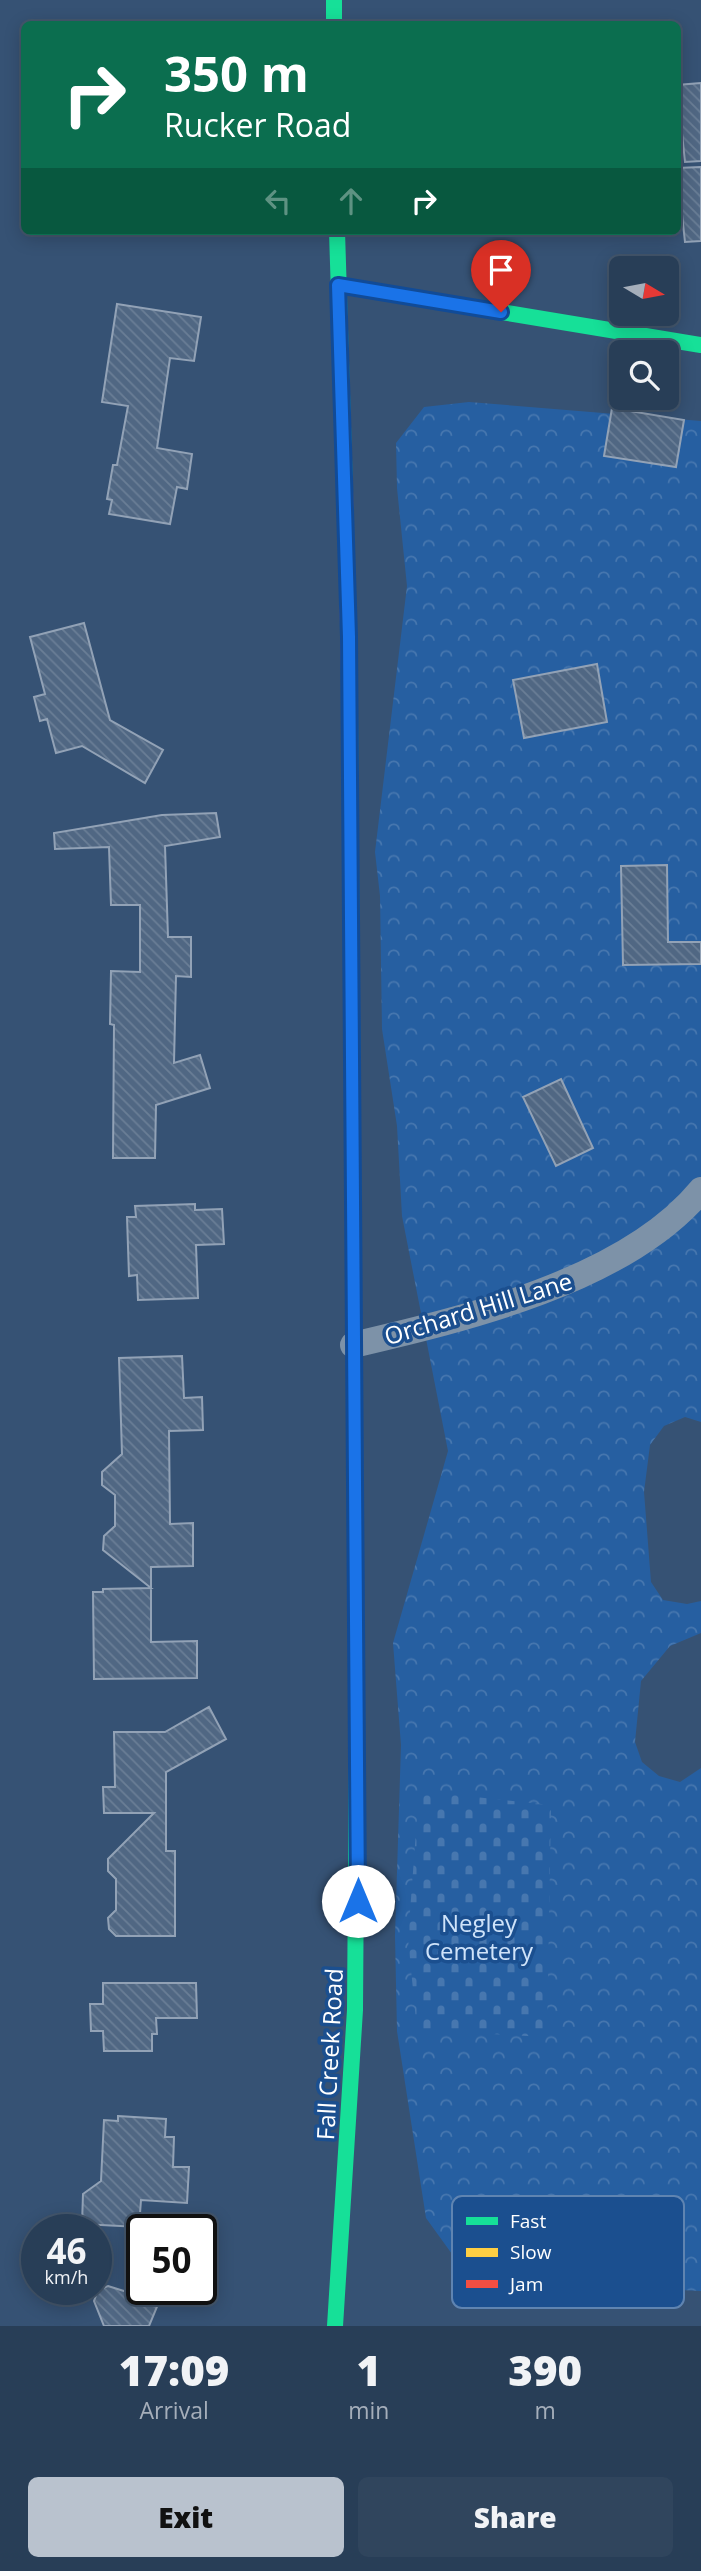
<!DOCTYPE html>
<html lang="en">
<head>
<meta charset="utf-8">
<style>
  body { margin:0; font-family:"Open Sans",sans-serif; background:#30455d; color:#f1f3f6; height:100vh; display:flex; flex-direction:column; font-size:26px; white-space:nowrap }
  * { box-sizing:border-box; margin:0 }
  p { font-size:23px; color:#a5aeba }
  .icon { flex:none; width:38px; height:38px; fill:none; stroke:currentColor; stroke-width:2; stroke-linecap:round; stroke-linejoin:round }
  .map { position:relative; height:2326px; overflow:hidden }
  .side { display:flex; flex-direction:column; background:#283e57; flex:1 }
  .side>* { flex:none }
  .guide { position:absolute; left:21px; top:21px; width:660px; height:214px; border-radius:10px; box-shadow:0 4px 18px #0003,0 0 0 2px #44576d; background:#0b6e4f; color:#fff; overflow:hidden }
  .needle { width:46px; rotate:100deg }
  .tools { position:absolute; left:609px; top:256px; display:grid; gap:14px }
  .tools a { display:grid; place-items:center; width:70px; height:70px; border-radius:10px; background:#283e57; box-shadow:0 4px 18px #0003,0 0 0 2px #44576d; font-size:35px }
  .speed { position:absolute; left:21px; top:2214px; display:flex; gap:14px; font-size:35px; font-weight:700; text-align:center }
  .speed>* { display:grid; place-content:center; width:91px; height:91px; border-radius:50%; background:#283e57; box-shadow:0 4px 18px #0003,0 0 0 2px #44576d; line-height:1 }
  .speed small { font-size:18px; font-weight:400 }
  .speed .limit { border:4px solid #111; border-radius:10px; background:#fff; color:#111 }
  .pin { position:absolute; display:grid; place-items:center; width:60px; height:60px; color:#fff; margin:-72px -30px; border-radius:50% 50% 50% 0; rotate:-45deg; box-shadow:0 0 7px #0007 }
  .pin .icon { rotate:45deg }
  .me { position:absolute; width:77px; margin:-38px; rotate:0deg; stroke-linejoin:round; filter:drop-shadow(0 0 5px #0008) }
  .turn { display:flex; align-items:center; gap:24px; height:147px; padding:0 28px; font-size:32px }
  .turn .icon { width:91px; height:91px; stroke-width:2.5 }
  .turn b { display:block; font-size:49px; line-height:60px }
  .lanes { display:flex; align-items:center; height:66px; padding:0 28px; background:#0003; justify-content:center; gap:35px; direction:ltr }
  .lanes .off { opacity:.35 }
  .eta { display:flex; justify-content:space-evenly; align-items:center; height:119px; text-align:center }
  .eta b { font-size:42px; font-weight:800; line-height:49px }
  .button { display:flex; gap:14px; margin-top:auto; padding:14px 28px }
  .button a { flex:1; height:80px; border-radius:10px; background:#b9c2ce; color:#111; font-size:28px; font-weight:800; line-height:80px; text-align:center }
  .button a+a { background:#30455d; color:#f1f3f6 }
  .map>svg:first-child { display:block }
  .forest { fill:url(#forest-crowns) }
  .cemetery { fill:url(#cemetery-stones) }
  .building { fill:url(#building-back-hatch); stroke:#92a2b6; stroke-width:2 }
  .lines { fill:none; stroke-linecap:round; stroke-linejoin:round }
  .street { stroke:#7d92a8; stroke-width:26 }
  .fast { stroke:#16e098; stroke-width:16 }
  .slow { stroke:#ffcf43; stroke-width:16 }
  .jam { stroke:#f24e42; stroke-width:16 }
  .route-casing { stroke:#114b97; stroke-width:18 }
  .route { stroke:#1a73e8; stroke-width:12 }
  .labels { text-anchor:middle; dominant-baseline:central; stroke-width:7; stroke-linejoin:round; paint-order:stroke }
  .street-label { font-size:24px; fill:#fff; stroke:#1b4f8f }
  .park-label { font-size:24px; fill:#cfe3fa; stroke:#1b4f8f }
  .key { fill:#1b4f8f; stroke:#5f84b1; stroke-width:2 }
  .key-label { font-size:19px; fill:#fff }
</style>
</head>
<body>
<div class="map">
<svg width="701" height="2326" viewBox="0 0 701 2326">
  <defs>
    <pattern id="forest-crowns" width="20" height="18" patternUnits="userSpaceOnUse" patternTransform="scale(1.75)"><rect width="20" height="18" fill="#265fa1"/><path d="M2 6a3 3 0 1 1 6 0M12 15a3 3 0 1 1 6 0" fill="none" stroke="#4777af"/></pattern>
    <pattern id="cemetery-stones" width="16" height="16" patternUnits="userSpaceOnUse" patternTransform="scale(1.75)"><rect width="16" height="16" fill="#265fa1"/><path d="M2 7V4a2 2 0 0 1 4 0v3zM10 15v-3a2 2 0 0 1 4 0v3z" fill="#4777af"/></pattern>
    <pattern id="building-back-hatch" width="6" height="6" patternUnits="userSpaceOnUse" patternTransform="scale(1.75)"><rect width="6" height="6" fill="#506783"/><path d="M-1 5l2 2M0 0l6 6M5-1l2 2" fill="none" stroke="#6a7e96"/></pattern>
  </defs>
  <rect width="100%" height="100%" fill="#365274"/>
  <path class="forest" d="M 469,402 L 701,421 L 701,1422 L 685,1417 L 664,1426 L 650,1445 L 644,1492 L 651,1582 L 663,1600 L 687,1604 L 701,1601 L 701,1633 L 670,1646 L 641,1681 L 635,1742 L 642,1762 L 659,1776 L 680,1782 L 701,1768 L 701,2291 L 580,2285 L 492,2267 L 452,2254 L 426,2218 L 397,2031 L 395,1936 L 401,1745 L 393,1643 L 448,1451 L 402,1216 L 397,1126 L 382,1029 L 380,896 L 375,852 L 407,586 L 397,488 L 396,443 L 424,407 Z"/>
  <path class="cemetery" d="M 419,1791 L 551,1805 L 547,2037 L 417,2030 L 408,1939 Z"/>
  <path class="building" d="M 701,83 L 701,161 L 685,162 L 677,85 Z
    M 701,167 L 701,241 L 685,242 L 677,168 Z
    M 117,304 L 201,317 L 194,361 L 170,358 L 157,448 L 192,454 L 187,489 L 177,487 L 170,524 L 109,514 L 112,500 L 107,499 L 113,465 L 117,465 L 128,406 L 102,402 Z
    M 612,408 L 684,420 L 676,467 L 604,456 Z
    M 84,623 L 110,720 L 163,750 L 145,783 L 82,746 L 56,753 L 47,719 L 40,721 L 34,697 L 45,694 L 30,637 Z
    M 597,664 L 607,722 L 524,738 L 513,680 Z
    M 216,813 L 220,837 L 165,846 L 168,937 L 191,937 L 191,977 L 176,976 L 174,1063 L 200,1055 L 210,1088 L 156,1105 L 155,1158 L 113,1158 L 114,1025 L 110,1024 L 111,971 L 140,972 L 140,905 L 111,905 L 109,847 L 55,849 L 54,833 L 162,815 Z
    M 667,865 L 668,942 L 701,942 L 701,964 L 623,965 L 621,866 Z
    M 561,1079 L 593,1148 L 556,1166 L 523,1097 Z
    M 195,1204 L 195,1210 L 222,1209 L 224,1244 L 196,1245 L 198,1298 L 138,1300 L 137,1275 L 129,1276 L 127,1217 L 136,1217 L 135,1206 Z
    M 182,1356 L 184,1398 L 202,1397 L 203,1430 L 169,1431 L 170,1524 L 193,1523 L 193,1566 L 151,1567 L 151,1642 L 197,1641 L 197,1678 L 94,1679 L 93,1592 L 103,1592 L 103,1589 L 151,1588 L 103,1550 L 104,1536 L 115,1526 L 115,1495 L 102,1485 L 102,1472 L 122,1454 L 119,1358 Z
    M 209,1707 L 226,1739 L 166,1772 L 166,1851 L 175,1851 L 175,1936 L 116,1936 L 109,1929 L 108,1918 L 116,1910 L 116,1879 L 108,1871 L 108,1859 L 154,1813 L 104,1813 L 103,1787 L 115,1787 L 114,1732 L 165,1732 Z
    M 103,1983 L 196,1983 L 197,2018 L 156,2018 L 157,2034 L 152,2034 L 152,2051 L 104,2051 L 103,2031 L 91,2031 L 90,2004 L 103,2004 Z
    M 118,2116 L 166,2119 L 165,2137 L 174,2137 L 173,2167 L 189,2167 L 187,2203 L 141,2200 L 139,2227 L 82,2224 L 83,2194 L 101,2181 L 104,2120 L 118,2121 Z
    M 108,2286 L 159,2302 L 149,2326 L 104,2326 L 94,2301 L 98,2290 Z"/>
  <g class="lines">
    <path class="street" d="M 353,1345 C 464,1319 626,1281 701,1190"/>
    <path class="fast" d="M 334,0 L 334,24
      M 337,231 L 345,491
      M 338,285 L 701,345
      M 350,713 L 354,1324
      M 335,2326 L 355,2010 L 357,1730"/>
    <path class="slow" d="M 354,1324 L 357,1730"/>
    <path class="jam" d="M 345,491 L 350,713"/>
  </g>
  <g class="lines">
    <defs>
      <path id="route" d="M 358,1901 L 349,637 L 338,285 L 501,312"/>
    </defs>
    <use href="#route" class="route-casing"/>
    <use href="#route" class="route"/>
  </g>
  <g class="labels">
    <g class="street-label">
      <text transform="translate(478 1308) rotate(-17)">Orchard Hill Lane</text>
      <text transform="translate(329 2054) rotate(-87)">Fall Creek Road</text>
    </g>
    <g class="park-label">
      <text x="479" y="1922">Negley<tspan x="479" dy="28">Cemetery</tspan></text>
    </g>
  </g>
  <rect x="452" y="2196" width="232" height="112" rx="10" class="key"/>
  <rect x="466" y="2217" width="32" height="8" fill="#16e098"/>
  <rect x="466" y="2248" width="32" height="9" fill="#ffcf43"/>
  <rect x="466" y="2280" width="32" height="8" fill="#f24e42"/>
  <g class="key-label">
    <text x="510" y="2228">Fast</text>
    <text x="510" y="2259">Slow</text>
    <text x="510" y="2291">Jam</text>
  </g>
</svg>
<div class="tools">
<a><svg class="needle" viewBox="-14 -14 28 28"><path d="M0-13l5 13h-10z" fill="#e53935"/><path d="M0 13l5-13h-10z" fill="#a5aeba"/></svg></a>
<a><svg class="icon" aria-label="search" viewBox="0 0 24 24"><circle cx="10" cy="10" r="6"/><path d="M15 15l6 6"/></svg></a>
</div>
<div class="speed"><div>46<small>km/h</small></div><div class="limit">50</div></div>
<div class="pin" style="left:501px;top:312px;background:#d93025"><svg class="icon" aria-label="arrive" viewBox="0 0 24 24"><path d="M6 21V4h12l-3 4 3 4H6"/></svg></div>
<svg class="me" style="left:358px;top:1901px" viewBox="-20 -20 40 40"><circle r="19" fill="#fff"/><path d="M0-13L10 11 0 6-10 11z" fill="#1a73e8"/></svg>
<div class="guide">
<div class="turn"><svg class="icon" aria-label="right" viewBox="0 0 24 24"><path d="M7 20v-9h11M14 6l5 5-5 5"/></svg><div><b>350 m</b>Rucker Road</div></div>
<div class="lanes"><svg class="icon off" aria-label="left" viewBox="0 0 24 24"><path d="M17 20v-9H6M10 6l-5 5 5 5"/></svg><svg class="icon off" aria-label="ahead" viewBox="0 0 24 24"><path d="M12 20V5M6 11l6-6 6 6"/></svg><svg class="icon" aria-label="right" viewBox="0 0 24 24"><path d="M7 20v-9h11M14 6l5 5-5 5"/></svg></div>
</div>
</div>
<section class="side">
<div class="eta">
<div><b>17:09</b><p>Arrival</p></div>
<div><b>1</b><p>min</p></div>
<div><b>390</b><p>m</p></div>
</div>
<div class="button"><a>Exit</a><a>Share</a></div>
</section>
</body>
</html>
